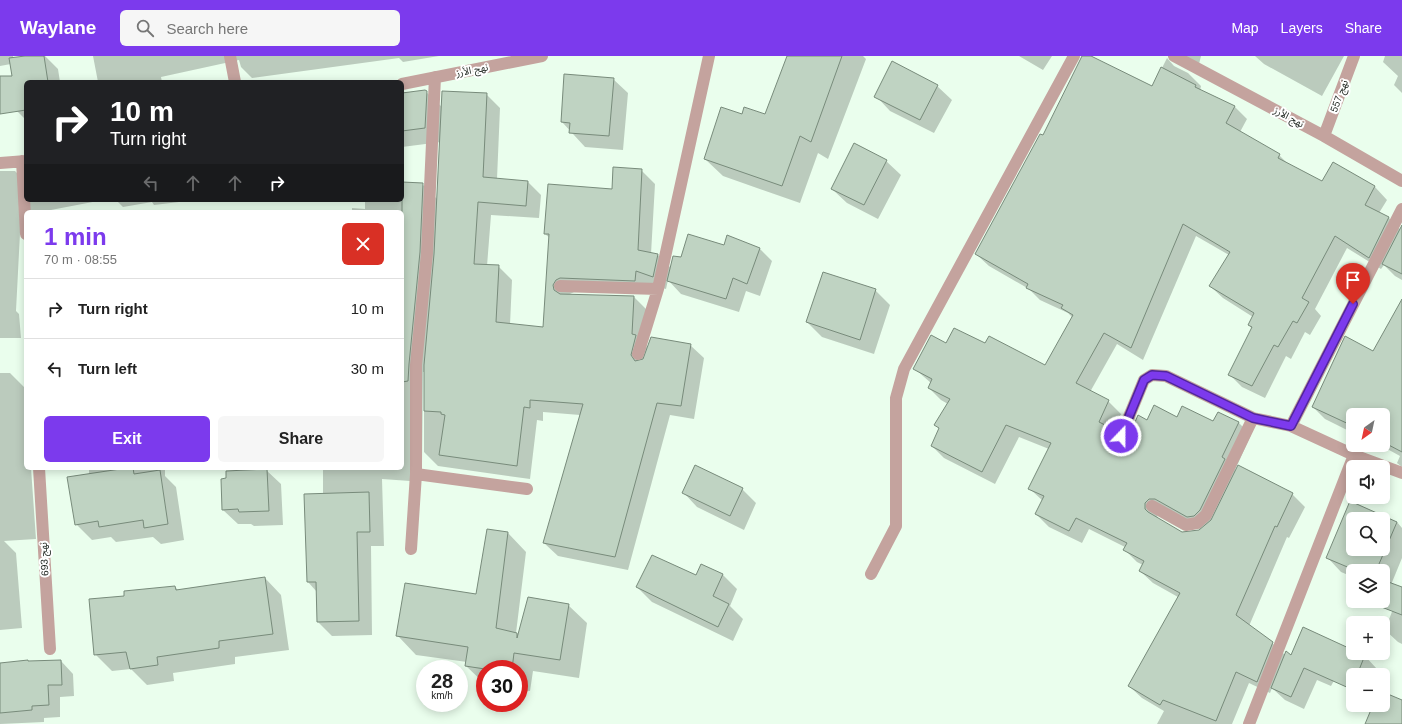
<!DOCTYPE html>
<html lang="en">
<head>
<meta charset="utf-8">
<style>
  body { margin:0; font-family:Helvetica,"Noto Sans Arabic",sans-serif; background:#f6f6f6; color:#222; height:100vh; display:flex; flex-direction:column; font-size:15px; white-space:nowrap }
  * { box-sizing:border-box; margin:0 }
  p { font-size:13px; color:#767676 }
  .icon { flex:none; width:22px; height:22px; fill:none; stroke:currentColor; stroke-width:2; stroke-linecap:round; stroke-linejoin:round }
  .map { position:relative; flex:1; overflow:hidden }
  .drawer { position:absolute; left:24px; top:154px; width:380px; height:260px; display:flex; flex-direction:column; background:#fff; border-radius:6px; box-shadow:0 2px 10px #0003 }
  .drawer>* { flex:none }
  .hud { position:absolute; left:24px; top:24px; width:380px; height:122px; border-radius:6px; box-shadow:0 2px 10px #0003; background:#202124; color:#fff; overflow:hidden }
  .needle { width:26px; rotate:213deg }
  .buttons { position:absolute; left:1346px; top:352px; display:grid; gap:8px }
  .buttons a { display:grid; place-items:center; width:44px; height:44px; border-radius:6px; background:#fff; box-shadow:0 2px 10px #0003; font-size:20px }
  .speed { position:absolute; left:416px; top:604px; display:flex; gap:8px; font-size:20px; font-weight:700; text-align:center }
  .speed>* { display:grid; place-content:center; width:52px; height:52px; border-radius:50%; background:#fff; box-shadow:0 2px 10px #0003; line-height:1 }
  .speed small { font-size:10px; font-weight:400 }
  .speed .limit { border:6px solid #d22; background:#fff; color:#111 }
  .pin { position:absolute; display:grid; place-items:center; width:34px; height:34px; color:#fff; margin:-41px -17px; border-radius:50% 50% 50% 0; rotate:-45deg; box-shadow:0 0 4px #0007 }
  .pin .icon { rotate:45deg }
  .me { position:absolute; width:44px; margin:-22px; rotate:22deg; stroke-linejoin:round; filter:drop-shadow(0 0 3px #0008) }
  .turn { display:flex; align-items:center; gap:14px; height:84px; padding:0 20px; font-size:18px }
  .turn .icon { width:52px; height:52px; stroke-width:2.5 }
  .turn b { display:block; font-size:28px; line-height:34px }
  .lanes { display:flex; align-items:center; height:38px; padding:0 20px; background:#0003; justify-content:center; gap:20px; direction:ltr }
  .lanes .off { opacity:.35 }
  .round { display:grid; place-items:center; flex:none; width:42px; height:42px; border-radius:6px; background:#f6f6f6 }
  .head { display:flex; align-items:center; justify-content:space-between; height:68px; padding:0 20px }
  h1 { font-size:24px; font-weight:700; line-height:30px; color:#7c3aed }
  .button { display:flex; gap:8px; margin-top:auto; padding:8px 20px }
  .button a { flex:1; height:46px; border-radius:6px; background:#7c3aed; color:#fff; font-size:16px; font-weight:700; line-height:46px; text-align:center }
  .button a+a { background:#f6f6f6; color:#222 }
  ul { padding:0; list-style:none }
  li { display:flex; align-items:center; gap:12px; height:60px; padding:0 20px; border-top:1px solid #e0e0e0 }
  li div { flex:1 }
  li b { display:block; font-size:15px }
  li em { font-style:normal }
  header { display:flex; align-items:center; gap:24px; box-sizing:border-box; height:56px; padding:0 20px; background:#7c3aed; color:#fff }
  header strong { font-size:19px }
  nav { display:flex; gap:22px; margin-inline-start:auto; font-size:14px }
  .search { width:280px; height:36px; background:#f6f6f6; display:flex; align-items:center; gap:10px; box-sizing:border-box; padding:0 14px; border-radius:6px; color:#767676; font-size:15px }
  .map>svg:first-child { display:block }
  .shadow { fill:#0003; fill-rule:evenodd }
  .building { fill:#bfd3c2; stroke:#788b7b; fill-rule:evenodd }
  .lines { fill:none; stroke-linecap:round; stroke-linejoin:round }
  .minor { stroke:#c4a39e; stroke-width:12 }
  .route-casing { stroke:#51269a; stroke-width:10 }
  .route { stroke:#7c3aed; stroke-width:7 }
  .labels { text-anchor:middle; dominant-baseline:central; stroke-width:4; stroke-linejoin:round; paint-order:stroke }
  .street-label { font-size:10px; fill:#1c231d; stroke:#fff }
</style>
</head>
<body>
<header>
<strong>Waylane</strong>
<div class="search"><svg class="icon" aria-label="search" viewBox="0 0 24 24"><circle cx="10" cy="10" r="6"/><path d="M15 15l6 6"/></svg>Search here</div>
<nav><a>Map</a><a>Layers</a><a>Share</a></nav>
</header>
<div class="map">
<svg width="1402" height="668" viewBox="0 0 1402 668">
  <rect width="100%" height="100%" fill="#eafeed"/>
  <path class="shadow" d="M 0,0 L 13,0 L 13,2 L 45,0 L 58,13 L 60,26 L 26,26 L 26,64 L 17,55 L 11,8 L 0,10 Z
    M 93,0 L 439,0 L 403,6 L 399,2 L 252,22 L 241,11 L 239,4 L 161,21 L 162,26 L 98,26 Z
    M 788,0 L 863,0 L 866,3 L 828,103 L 818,97 L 800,147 L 723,120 L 705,103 L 743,59 L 766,59 Z
    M 1019,0 L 1052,0 L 1043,14 Z
    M 1083,0 L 1088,0 L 1152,32 L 1167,2 L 1174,10 L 1188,17 L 1201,30 L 1200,35 L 1234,50 L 1247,63 L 1240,76 L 1279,99 L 1289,109 L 1322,127 L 1333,107 L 1375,131 L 1387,144 L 1379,157 L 1389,162 L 1401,174 L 1402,172 L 1402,224 L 1395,220 L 1384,209 L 1381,213 L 1347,192 L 1315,253 L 1321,260 L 1310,279 L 1305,276 L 1291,303 L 1286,300 L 1265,342 L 1242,331 L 1230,319 L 1252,273 L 1249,269 L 1253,261 L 1223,242 L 1210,230 L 1229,199 L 1196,180 L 1143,304 L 1117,288 L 1090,336 L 1108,345 L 1121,358 L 1114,375 L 1126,386 L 1147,365 L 1177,362 L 1213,366 L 1218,357 L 1239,367 L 1251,379 L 1235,414 L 1237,415 L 1239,411 L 1292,438 L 1305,451 L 1289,482 L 1287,481 L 1249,570 L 1272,587 L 1285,599 L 1292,600 L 1353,595 L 1353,597 L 1365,600 L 1377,613 L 1374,619 L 1353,619 L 1353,627 L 1336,621 L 1331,630 L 1317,624 L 1304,653 L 1285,644 L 1272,632 L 1270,637 L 1249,627 L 1232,668 L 1157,668 L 1164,655 L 1142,642 L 1129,630 L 1178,541 L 1153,527 L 1140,515 L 1143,509 L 1137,506 L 1124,493 L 1125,491 L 1089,473 L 1082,487 L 1049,471 L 1036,458 L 1043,445 L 1030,433 L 1049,393 L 1019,381 L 995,428 L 944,402 L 932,390 L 940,373 L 935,369 L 948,348 L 941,344 L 929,332 L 931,327 L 915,313 L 947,289 L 986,288 L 1046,310 L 1073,262 L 1068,257 L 1040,244 L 1029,233 L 989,210 L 976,198 L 1043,81 ZM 1169,455 L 1201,474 L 1182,477 L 1158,463 L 1157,459 Z
    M 1178,0 L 1201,0 L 1199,8 Z
    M 1255,0 L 1344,0 L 1322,40 L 1264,8 Z
    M 1385,0 L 1402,0 L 1402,37 L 1394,29 L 1398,20 L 1383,6 Z
    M 613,23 L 628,37 L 623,94 L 585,91 L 562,66 Z
    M 937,30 L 952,44 L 934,77 L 890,55 L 876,40 Z
    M 402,36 L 426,36 L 442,51 L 486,38 L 500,52 L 497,123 L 528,126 L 541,139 L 539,162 L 491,159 L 487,210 L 498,210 L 512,224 L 510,269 L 544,272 L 550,182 L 545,178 L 641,114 L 655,128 L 651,198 L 658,199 L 671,212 L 682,202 L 724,190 L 760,193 L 772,205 L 760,240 L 746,235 L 739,256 L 681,238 L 668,224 L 666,233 L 649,228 L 574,236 L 568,239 L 634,241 L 647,254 L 645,289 L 648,292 L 690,289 L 704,302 L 694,363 L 670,359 L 628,514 L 558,500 L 544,487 L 580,359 L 543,356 L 543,365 L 537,364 L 530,423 L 438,410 L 424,396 L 424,316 L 423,316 L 422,408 L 412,407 L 410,425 L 382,423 L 384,490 L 371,490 L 372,579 L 332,580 L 318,566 L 317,536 L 308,526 L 305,439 L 323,438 L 323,412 L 402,412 L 402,156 L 352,156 L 352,152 L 365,153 L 365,144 L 402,144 L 402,127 L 422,128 L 438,144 L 441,86 L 402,91 Z
    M 886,105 L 901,119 L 878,163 L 847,147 L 832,133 Z
    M 0,115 L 15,115 L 26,126 L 26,144 L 103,144 L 51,154 L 52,156 L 26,156 L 20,177 L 16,255 L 19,258 L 21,282 L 0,282 Z
    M 116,144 L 179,144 L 179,146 L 154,149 L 152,146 L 123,151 Z
    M 875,234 L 890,249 L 874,298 L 822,281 L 807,266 Z
    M 1402,245 L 1402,411 L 1397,407 L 1400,400 L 1380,389 L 1383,389 L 1383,359 L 1353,359 L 1353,377 L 1325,363 L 1313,351 L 1373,296 Z
    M 0,317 L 10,317 L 25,332 L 26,412 L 31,412 L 36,483 L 4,485 L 16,497 L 22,572 L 0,574 Z
    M 89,412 L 165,412 L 165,420 L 176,431 L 184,484 L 161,488 L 153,481 L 116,486 L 111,481 L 92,484 L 76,468 L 89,419 Z
    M 266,414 L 281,428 L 283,469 L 254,470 L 251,468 L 238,468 L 223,454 L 227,423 Z
    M 742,433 L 756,447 L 744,474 L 697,451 L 683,436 Z
    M 1350,447 L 1397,466 L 1402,472 L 1402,502 L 1388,536 L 1383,534 L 1383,515 L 1353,515 L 1353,521 L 1341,516 L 1327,501 ZM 1353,463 L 1383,463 L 1383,493 L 1353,493 Z
    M 508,477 L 526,496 L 516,577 L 519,579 L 568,549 L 587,567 L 579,622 L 533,615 L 530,635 L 519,634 L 519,613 L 485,613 L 485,628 L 466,610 L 467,606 L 416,599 L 398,580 L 477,540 Z
    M 702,509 L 723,519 L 737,533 L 730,550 L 743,563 L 733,585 L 652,546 L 637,531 L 696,520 Z
    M 265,522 L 281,539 L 289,594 L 235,601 L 235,608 L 173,617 L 174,625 L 147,629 L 131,613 L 112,615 L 95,598 L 125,541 L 175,531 L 178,534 Z
    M 1401,532 L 1402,532 L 1402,588 L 1398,586 L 1385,574 Z
    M 28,605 L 29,606 L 61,605 L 73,618 L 74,640 L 60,641 L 60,661 L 44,662 L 44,666 L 0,668 L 0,608 Z"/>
  <path class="building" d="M 25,0 L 44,0 L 48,26 L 26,26 L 26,54 L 0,58 L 0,20 L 12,20 L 9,2 Z
    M 787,0 L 842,0 L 811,86 L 800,80 L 782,130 L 704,103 L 721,51 L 742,58 L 744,51 L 765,58 Z
    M 1082,0 L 1091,0 L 1152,30 L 1161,11 L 1196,29 L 1195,31 L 1235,50 L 1226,67 L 1280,98 L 1278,102 L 1322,125 L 1333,106 L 1375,130 L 1365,149 L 1389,161 L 1369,202 L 1335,180 L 1302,242 L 1309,246 L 1297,267 L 1293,265 L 1278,291 L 1274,289 L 1252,330 L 1228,319 L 1252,271 L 1248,269 L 1254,257 L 1209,230 L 1230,196 L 1183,168 L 1131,292 L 1104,277 L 1076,327 L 1109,344 L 1099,366 L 1115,374 L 1114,381 L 1119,387 L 1122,387 L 1128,383 L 1138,359 L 1147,364 L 1154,349 L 1177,361 L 1182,350 L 1213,365 L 1218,356 L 1239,366 L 1222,401 L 1225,403 L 1200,454 L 1194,460 L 1187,461 L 1155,443 L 1149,443 L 1145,447 L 1145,453 L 1148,456 L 1182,476 L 1199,474 L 1211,464 L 1238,409 L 1293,437 L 1277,471 L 1275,470 L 1236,559 L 1273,586 L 1257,626 L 1236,616 L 1216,665 L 1163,644 L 1160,649 L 1128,630 L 1180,537 L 1139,515 L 1144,505 L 1123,494 L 1127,487 L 1076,462 L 1069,475 L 1035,458 L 1044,440 L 1028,433 L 1051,387 L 1006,369 L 982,416 L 931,390 L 939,372 L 934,369 L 950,343 L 928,332 L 932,323 L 913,313 L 931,279 L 946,287 L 954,272 L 985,287 L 989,280 L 1045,309 L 1073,259 L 1061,252 L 1063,249 L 1026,232 L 1028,228 L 975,198 L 1040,78 L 1043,79 Z
    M 892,5 L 938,29 L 920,64 L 874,41 Z
    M 564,18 L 614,22 L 609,80 L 569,77 L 570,67 L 561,66 Z
    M 425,34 L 427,35 L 425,72 L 402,75 L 402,37 Z
    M 442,35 L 487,37 L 483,121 L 528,125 L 526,150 L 478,146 L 474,208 L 499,209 L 496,266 L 543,271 L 549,178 L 544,178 L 548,128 L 612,133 L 613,111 L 642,113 L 638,194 L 658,198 L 653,221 L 636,215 L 635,225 L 560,222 L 556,224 L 553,229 L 554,234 L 560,238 L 634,240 L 632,278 L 636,279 L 631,299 L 635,305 L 643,303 L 651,281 L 691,288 L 681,350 L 657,347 L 615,501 L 543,487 L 583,348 L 530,344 L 530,352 L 524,351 L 517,410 L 439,399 L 445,359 L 441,358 L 441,356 L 424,355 L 424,309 L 434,198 Z
    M 854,87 L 887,104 L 864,149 L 831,133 Z
    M 402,126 L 423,127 L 420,196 L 409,308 L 408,325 L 402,326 Z
    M 1402,169 L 1402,218 L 1382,208 Z
    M 688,178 L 724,189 L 727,179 L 760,192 L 747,228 L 733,222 L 726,243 L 667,225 L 673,200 L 681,201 Z
    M 823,216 L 876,233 L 860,284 L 806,266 Z
    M 1402,243 L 1402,396 L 1383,386 L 1383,359 L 1353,359 L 1353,370 L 1312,351 L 1345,280 L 1373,295 Z
    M 695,409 L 743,432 L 730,460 L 682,437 Z
    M 127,412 L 133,412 L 134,418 L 160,414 L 168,468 L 144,472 L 143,464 L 99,471 L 98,465 L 75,469 L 67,421 Z
    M 267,413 L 269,455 L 239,456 L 238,453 L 222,454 L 221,423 L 226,422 L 226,415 Z
    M 369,436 L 370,476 L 357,476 L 359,565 L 317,566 L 316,526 L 307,526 L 304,438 Z
    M 1350,445 L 1397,466 L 1376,515 L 1357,515 L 1326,502 ZM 1353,463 L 1383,463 L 1383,493 L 1353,493 Z
    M 487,473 L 508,476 L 496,572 L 517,577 L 517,582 L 528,541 L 569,548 L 560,604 L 514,597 L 512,613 L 485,613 L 465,610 L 468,591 L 396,580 L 405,527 L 476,538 Z
    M 652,499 L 696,519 L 701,508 L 723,518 L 713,540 L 729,548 L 718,571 L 636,531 Z
    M 265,521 L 273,578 L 219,585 L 219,592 L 157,601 L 158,609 L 130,613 L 126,596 L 94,599 L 89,543 L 124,540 L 124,535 L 175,530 L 176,534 Z
    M 1383,524 L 1402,531 L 1402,559 L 1366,545 L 1383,545 Z
    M 1303,571 L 1353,594 L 1353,597 L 1365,599 L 1357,619 L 1353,619 L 1353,627 L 1351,633 L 1304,612 L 1291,641 L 1271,632 L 1286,595 L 1291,599 Z
    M 28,604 L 28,605 L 61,604 L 62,629 L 48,629 L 49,649 L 32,650 L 32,654 L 0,657 L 0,607 Z
    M 1383,636 L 1402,644 L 1402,668 L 1365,668 L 1373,649 L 1383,649 Z"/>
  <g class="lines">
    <path class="minor" d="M 230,0 L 235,26
      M 1174,0 L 1324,80 L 1402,125
      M 402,28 L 542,0
      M 1324,80 L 1354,0
      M 22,105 L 26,178
      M 0,107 L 26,105
      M 560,230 L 658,233
      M 638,298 L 658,233 L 709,0
      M 1121,380 L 1144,324 L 1152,319 L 1166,320 L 1253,362 L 1291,370
      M 1354,399 L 1402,417
      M 39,412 L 50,593
      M 416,418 L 527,433
      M 1152,450 L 1186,469 L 1197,467 L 1206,459 L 1253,362
      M 411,493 L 416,418 L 416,309 L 427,197 L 435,21
      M 871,518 L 896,470 L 896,342 L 904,313 L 1074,0
      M 1249,668 L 1354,399 L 1291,370 L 1402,153"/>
  </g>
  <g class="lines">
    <defs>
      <path id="route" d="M 1121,380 L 1144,324 L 1152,319 L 1166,320 L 1253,362 L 1291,370 L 1353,248"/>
    </defs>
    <use href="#route" class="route-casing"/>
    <use href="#route" class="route"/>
  </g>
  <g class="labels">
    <g class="street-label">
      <text transform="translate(472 14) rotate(-11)">نهج الأرز</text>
      <text transform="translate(1339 40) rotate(-70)">نهج 557</text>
      <text transform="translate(1289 61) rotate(28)">نهج الأرز</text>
      <text transform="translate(44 503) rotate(-93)">نهج 693</text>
    </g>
  </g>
</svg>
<div class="buttons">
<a><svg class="needle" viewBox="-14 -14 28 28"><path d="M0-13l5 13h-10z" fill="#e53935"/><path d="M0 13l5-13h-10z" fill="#767676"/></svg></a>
<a><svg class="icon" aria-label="sound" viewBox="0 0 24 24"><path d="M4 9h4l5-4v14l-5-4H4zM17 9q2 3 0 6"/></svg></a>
<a><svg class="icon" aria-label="search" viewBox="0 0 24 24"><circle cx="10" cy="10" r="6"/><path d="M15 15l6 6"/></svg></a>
<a><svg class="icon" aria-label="layers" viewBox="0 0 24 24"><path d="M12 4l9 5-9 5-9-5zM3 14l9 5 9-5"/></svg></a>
<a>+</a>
<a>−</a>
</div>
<div class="speed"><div>28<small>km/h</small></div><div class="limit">30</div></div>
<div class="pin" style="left:1353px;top:248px;background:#d93025"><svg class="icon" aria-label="arrive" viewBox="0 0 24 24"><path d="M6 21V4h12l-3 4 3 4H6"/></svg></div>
<svg class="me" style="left:1121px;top:380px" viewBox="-20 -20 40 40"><circle r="17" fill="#7c3aed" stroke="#fff" stroke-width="3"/><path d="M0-11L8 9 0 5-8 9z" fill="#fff"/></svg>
<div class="hud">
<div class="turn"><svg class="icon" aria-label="right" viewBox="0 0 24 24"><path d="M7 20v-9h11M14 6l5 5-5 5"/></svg><div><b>10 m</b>Turn right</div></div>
<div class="lanes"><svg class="icon off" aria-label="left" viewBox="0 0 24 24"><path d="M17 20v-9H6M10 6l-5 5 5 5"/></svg><svg class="icon off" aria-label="ahead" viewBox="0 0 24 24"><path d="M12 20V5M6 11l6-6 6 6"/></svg><svg class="icon off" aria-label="ahead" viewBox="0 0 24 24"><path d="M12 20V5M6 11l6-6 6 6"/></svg><svg class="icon" aria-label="right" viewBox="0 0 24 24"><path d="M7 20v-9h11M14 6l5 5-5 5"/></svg></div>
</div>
<section class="drawer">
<div class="head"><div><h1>1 min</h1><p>70 m · 08:55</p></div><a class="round" style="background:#d93025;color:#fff"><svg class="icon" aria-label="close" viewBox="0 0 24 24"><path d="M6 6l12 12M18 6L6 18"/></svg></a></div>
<ul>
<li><svg class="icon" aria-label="right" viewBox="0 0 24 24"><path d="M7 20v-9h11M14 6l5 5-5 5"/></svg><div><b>Turn right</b></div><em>10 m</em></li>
<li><svg class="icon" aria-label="left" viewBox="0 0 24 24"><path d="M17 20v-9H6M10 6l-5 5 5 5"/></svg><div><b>Turn left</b></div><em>30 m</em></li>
</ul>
<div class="button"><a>Exit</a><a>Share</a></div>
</section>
</div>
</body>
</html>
